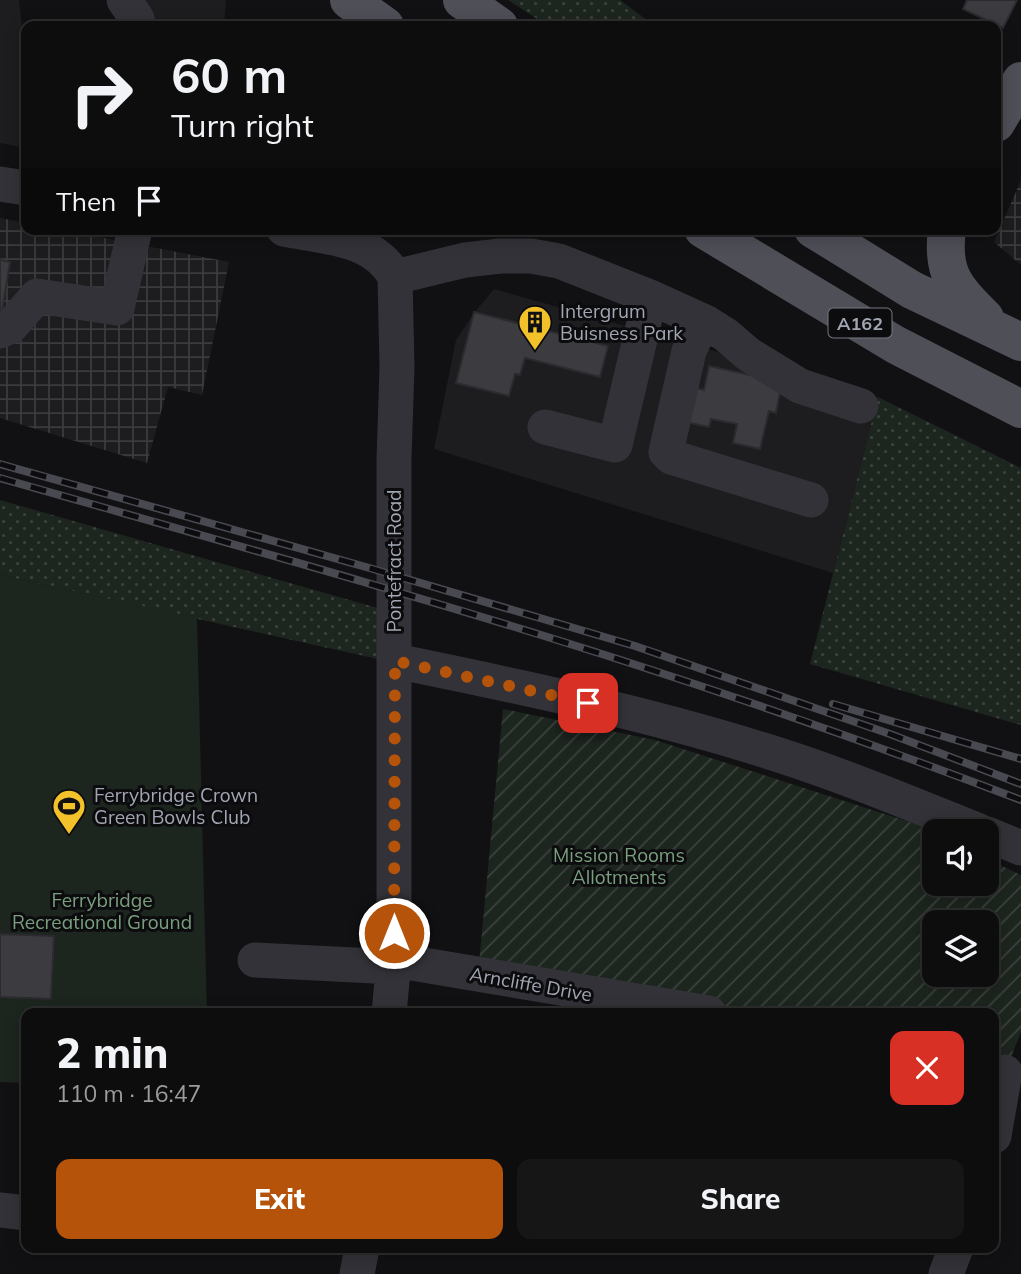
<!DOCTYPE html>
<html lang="en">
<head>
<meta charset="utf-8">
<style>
  body { margin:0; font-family:Mulish,sans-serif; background:#161617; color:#f1f3f6; height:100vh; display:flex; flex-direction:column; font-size:26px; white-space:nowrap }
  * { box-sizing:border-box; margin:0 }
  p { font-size:23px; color:#9a9c9e }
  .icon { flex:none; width:38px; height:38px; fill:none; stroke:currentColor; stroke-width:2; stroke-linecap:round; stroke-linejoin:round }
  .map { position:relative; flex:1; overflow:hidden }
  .sheet { position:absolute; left:21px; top:1008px; width:978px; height:245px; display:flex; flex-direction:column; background:#0d0d0e; border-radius:14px; box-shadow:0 4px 18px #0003,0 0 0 2px #2d2d2e }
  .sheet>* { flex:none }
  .guide { position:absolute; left:21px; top:21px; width:980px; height:214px; border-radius:14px; box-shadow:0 4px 18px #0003,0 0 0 2px #2d2d2e; background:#0d0d0e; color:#f1f3f6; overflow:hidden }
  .buttons { position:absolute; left:922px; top:819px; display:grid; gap:14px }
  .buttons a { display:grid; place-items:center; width:77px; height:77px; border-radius:14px; background:#0d0d0e; box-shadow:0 4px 18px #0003,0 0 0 2px #2d2d2e; font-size:35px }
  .pin { position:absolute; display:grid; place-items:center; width:60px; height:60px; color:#fff; margin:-30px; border-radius:14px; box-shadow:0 4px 10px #0006 }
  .me { position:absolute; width:77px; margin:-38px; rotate:0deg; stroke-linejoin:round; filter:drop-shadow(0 0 5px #0008) }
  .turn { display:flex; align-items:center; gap:24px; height:147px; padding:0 35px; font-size:32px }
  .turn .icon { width:91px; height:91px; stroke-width:2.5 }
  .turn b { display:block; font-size:49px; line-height:60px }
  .then { display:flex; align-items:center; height:66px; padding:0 35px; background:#0003; gap:14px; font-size:26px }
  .round { display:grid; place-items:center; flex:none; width:74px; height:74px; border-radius:14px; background:#161617 }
  .overview { display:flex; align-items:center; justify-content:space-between; height:119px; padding:0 35px }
  h1 { font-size:42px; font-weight:800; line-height:52px }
  .button { display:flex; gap:14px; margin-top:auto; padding:14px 35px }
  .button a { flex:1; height:80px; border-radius:14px; background:#b45309; color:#fff; font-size:28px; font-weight:800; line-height:80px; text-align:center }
  .button a+a { background:#161617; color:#f1f3f6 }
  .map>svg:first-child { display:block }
  .built { fill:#1d1d20 }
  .industrial { fill:url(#industrial-grid) }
  .grass { fill:url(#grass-dots) }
  .park { fill:#1d251f }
  .garden { fill:url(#garden-furrows); fill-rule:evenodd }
  .building { fill:#3b3b40; stroke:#2b2b2f; stroke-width:2 }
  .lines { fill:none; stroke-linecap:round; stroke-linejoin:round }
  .minor { stroke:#323238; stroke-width:35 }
  .major { stroke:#4e4f57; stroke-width:38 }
  .rail-casing { stroke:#494a51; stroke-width:8 }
  .rail { stroke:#0c0c0e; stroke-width:5; stroke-dasharray:16; stroke-linecap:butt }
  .route { stroke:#b45309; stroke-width:12; stroke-dasharray:0 21.6 }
  .labels { text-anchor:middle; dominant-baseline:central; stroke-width:6; stroke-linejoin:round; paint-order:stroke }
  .shield { fill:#0c0c0e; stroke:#757882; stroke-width:2 }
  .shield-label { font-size:18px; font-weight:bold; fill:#a2a6b3 }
  .poi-label { font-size:19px; fill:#a2a6b3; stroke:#0c0c0e; text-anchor:start }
  .street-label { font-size:19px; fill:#a2a6b3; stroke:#0c0c0e }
  .park-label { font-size:19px; fill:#799f7e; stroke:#0c0c0e }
</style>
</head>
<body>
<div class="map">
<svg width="1021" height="1274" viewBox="0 0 1021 1274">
  <defs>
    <pattern id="industrial-grid" width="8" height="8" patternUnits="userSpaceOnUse" patternTransform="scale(1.75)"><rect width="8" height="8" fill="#1d1d20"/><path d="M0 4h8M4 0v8" fill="none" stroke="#3b3b3e"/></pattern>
    <pattern id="grass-dots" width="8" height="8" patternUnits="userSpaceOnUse" patternTransform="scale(1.75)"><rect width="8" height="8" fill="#1d251f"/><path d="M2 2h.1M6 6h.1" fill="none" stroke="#3b423d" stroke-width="1.8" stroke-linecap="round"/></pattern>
    <pattern id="garden-furrows" width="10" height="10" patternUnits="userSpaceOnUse" patternTransform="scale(1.75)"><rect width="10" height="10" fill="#1d251f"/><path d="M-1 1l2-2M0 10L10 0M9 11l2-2" fill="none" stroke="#3b423d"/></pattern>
  </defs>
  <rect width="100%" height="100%" fill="#111113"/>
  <path class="built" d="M 0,0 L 19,0 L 26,64 L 26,148 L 0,143 Z
    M 107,0 L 226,0 L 224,24 L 228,26 L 121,26 Z
    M 494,289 L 878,397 L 833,573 L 434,449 L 456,340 L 474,313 Z"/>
  <path class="industrial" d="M 1021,180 L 1021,265 L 994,242 Z
    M 0,218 L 26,223 L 26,229 L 58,229 L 229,262 L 202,395 L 168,387 L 147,463 L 0,418 Z"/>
  <path class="grass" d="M 508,0 L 620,0 L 655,26 L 548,26 Z
    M 878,397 L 1021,468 L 1021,725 L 810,664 Z
    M 0,500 L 381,609 L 378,659 L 0,575 Z"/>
  <path class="park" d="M 0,575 L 197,618 L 207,1013 L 26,1013 L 26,1083 L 0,1082 Z"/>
  <path class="garden" d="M 503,709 L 655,740 L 916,824 L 934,833 L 934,884 L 987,884 L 987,859 L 1021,875 L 1021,1032 L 1005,1072 L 994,1068 L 994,1013 L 709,1013 L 478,974 ZM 934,922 L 987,922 L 987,975 L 934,975 Z"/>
  <path class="building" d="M 967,0 L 1017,0 L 1003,28 L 963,9 Z
    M 0,260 L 10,262 L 1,318 L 0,318 Z
    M 474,312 L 608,346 L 600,377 L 525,358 L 520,375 L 515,374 L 509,396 L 456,383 Z
    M 709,366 L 782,382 L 776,413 L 769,411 L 760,449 L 733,443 L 737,424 L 711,419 L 709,427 L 685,422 L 692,387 L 704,390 Z
    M 0,934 L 54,936 L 51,999 L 0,997 Z"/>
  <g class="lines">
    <path class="minor" d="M 124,0 L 137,19 L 138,26
      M 0,184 L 26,188
      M 284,229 C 323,237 374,237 395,277 L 397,367 L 394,459 L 394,960 L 389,1013
      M 395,277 L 465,260 L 500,256 L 531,256 L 559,261 L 650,297 L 707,323 L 726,335 L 748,354 L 800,386 L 861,406
      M 707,323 L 695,338 L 689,351 L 666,452 L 671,457 L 811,500
      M 0,331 L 11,326 L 37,296 L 117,308 L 135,229
      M 545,427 L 615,445 L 650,297
      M 395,661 C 523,687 651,714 776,754 C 845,776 912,804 979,831
      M 987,834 L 1021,848
      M 255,960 L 394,967
      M 394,960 L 709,1013
      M 994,1136 L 1005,1072
      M 0,1210 L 26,1213
      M 357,1274 L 362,1248
      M 946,1274 L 956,1248"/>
    <path class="major" d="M 349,0 L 385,26
      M 462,0 L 499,26
      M 996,123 L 1021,81
      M 703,229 L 896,345 L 1021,409
      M 813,229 L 912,290 L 1021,342
      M 947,229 C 941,274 955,288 985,318"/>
    <defs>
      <path id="rail" d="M 0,464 L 373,569 L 635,646 L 890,734 L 1021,784
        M 0,478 C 210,538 421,596 630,663 C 761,705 892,751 1021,800
        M 833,704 L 1021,759"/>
    </defs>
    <use href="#rail" class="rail-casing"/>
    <use href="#rail" class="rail"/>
  </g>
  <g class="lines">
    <path class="route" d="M 394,933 L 395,661 L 588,703"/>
  </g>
  <defs>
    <symbol id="building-pin" viewBox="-11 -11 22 30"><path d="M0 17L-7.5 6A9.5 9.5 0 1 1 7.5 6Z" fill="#f3c129" stroke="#0c0c0e"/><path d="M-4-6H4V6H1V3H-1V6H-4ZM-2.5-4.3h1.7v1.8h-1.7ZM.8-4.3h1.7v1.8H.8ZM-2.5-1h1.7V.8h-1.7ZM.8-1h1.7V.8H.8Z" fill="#111"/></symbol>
    <symbol id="stadium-pin" viewBox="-11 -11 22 30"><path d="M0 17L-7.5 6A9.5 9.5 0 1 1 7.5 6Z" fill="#f3c129" stroke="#0c0c0e"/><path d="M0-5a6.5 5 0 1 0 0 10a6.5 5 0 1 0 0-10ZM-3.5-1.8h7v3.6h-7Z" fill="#111"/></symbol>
  </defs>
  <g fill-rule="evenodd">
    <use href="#building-pin" x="516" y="303" width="38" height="52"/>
    <use href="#stadium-pin" x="50" y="787" width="38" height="52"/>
  </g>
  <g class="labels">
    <rect class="shield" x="828.5" y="308.5" width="63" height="29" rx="5"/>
    <g class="shield-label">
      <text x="860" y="323">A162</text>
    </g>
    <g class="poi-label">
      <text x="560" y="311">Intergrum<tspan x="560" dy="22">Buisness Park</tspan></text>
      <text x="94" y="795">Ferrybridge Crown<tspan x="94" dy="22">Green Bowls Club</tspan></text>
    </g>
    <g class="street-label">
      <text transform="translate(394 561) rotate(-90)">Pontefract Road</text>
      <text transform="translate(531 984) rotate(10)">Arncliffe Drive</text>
    </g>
    <g class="park-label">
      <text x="619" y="855">Mission Rooms<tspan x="619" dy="22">Allotments</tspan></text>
      <text x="102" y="900">Ferrybridge<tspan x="102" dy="22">Recreational Ground</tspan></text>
    </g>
  </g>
</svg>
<div class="buttons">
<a><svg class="icon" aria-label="sound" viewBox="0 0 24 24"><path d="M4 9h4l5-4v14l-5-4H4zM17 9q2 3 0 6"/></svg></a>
<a><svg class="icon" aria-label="layers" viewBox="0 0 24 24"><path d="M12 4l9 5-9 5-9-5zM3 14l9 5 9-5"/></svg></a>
</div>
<div class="pin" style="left:588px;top:703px;background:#d93025"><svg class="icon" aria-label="arrive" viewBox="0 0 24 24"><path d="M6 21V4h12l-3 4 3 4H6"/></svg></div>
<svg class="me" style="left:394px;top:933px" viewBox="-20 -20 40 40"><circle r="17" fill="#b45309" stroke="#fff" stroke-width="3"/><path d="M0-11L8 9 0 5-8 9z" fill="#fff"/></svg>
<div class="guide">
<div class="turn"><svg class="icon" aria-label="right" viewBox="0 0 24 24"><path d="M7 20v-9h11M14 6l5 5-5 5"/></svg><div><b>60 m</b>Turn right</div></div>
<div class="then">Then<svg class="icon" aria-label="arrive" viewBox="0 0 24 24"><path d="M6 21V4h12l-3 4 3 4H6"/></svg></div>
</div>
<section class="sheet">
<div class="overview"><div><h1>2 min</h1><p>110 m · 16:47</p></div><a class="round" style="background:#d93025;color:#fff"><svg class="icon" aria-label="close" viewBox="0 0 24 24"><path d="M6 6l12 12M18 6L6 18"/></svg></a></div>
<div class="button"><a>Exit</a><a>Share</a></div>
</section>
</div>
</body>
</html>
